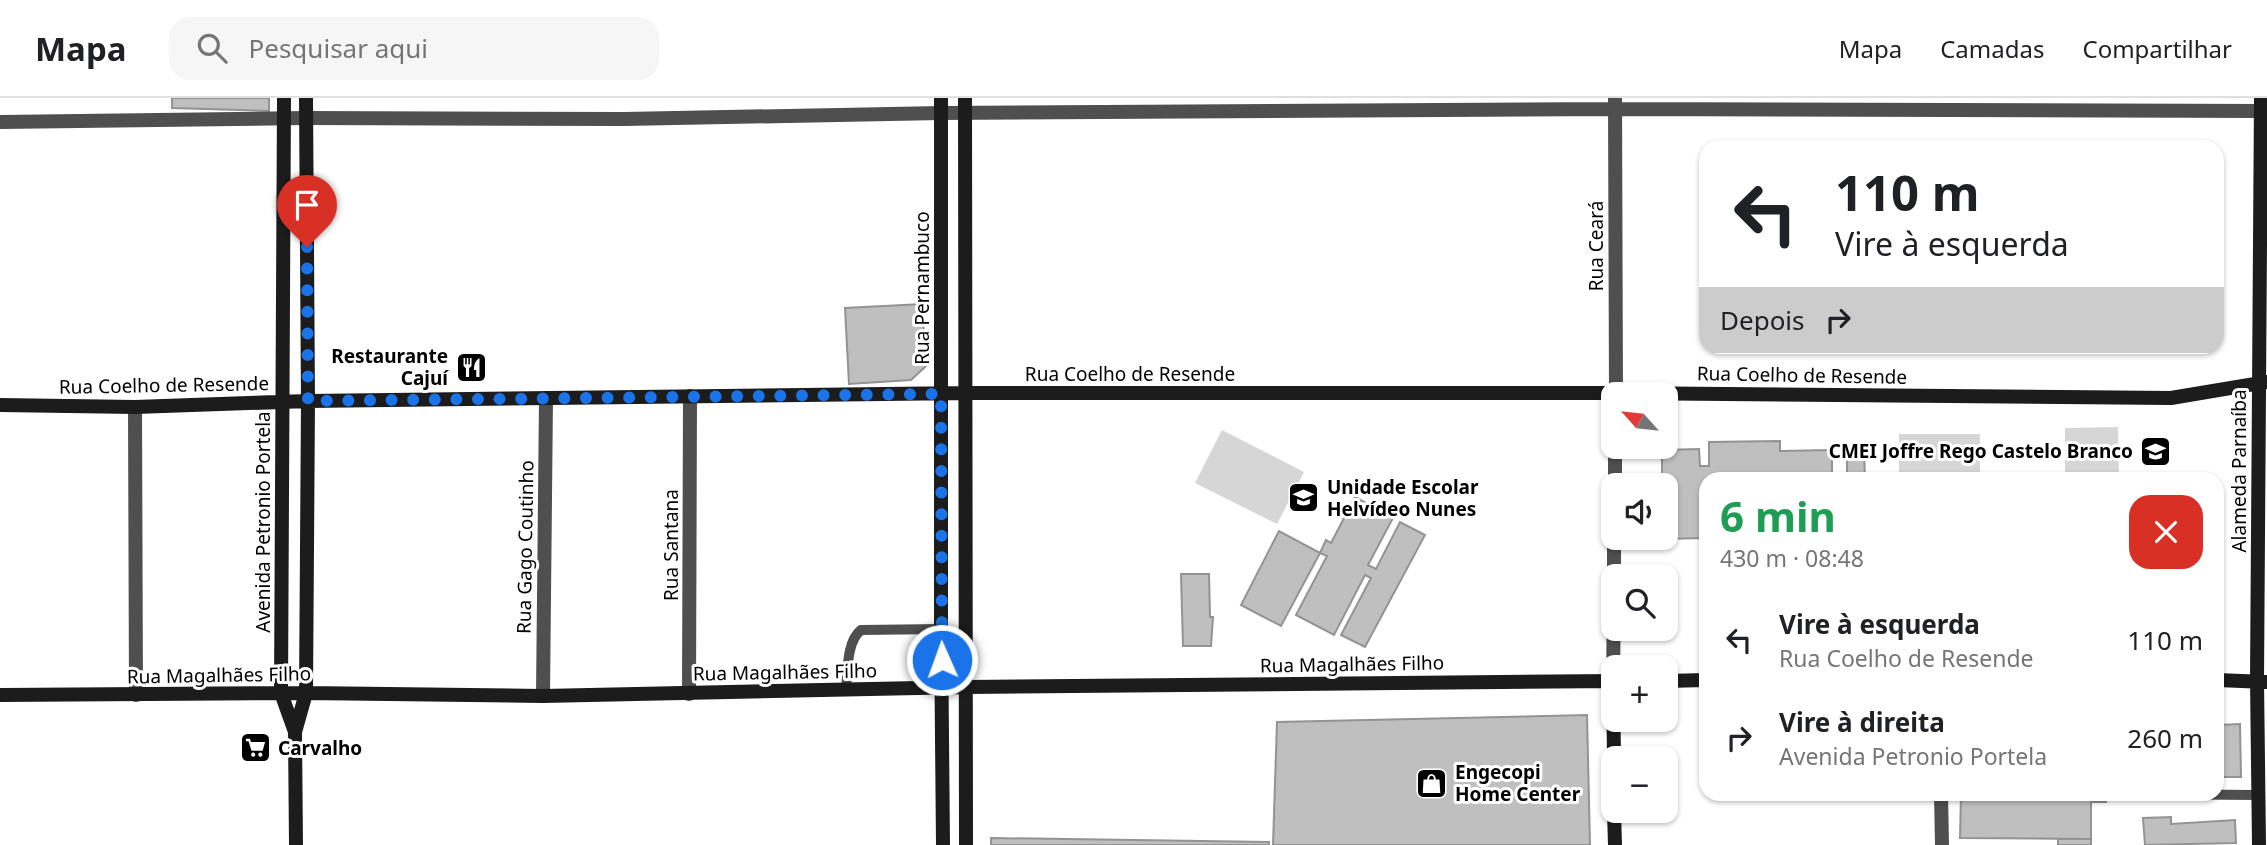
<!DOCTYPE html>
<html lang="pt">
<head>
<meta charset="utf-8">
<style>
  body { margin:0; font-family:"Noto Sans",sans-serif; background:#f6f6f6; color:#202124; height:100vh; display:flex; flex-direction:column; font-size:26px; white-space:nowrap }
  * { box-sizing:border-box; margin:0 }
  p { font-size:23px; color:#757577 }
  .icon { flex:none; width:38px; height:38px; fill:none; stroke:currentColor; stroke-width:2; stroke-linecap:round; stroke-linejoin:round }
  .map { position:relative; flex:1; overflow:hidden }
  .sheet { position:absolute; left:1699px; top:374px; width:525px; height:329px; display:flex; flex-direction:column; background:#fff; border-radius:21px; box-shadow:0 2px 5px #0004 }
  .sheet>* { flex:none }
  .top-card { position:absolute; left:1699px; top:42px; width:525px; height:214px; border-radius:21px; box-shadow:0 2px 5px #0004; background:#fff; color:#202124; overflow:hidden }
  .needle { width:46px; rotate:297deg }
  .tools { position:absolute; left:1601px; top:284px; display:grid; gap:14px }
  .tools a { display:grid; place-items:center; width:77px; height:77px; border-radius:14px; background:#fff; box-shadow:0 2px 5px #0004; font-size:35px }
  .pin { position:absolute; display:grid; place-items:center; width:60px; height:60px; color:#fff; margin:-72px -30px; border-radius:50% 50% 50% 0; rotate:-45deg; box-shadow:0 0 7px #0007 }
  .pin .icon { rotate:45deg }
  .me { position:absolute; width:77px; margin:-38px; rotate:358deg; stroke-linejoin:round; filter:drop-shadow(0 0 5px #0008) }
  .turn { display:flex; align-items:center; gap:24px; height:147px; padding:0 21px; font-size:32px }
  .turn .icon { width:91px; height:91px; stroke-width:2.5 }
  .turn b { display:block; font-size:49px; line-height:60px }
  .then { display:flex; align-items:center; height:66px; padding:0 21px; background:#0003; gap:14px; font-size:26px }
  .round { display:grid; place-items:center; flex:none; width:74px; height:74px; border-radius:21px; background:#f6f6f6 }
  .headline { display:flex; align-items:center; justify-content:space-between; height:119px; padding:0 21px }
  h1 { font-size:42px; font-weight:700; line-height:52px; color:#1e9e55 }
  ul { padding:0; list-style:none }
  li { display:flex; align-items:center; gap:21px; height:98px; padding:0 21px }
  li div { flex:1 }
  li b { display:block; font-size:26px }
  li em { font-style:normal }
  header { display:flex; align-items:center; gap:42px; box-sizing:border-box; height:98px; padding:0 35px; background:#fff; border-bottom:2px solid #e0e0e0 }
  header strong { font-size:33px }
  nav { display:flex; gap:38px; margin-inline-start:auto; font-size:24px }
  .search { width:490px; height:63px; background:#f6f6f6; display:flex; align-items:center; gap:18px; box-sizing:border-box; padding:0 24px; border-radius:21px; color:#757577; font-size:26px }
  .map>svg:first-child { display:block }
  .green { fill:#d6d6d6 }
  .building { fill:#bfbfbf; stroke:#939393; stroke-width:2 }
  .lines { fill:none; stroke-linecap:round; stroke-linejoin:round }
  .lane { stroke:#4f4f4f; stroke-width:10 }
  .street { stroke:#4f4f4f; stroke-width:14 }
  .secondary { stroke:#1c1c1c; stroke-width:14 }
  .route { stroke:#1a73e8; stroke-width:12; stroke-dasharray:0 21.6 }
  .labels { text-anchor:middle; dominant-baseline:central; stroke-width:6; stroke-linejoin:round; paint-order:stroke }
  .street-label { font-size:19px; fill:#000; stroke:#fff }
  .poi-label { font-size:19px; font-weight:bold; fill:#000; stroke:#fff; text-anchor:start }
</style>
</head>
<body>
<header>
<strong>Mapa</strong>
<div class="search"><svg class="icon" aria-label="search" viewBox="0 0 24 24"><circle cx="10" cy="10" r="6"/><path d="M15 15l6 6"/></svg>Pesquisar aqui</div>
<nav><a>Mapa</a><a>Camadas</a><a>Compartilhar</a></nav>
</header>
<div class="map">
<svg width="2267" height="747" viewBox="0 0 2267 747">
  <rect width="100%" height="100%" fill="#fff"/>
  <path class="green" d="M 2118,329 L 2119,381 L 2065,381 L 2065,330 Z
    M 1222,332 L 1304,374 L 1277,426 L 1195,385 Z
    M 1899,336 L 1980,336 L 1980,381 L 1899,381 Z"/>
  <path class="building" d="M 172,0 L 269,0 L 269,13 L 172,10 Z
    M 922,206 L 926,268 L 911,282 L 849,286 L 845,210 Z
    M 1780,343 L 1780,353 L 1832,352 L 1832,382 L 1706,382 L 1706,440 L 1663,441 L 1666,439 L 1666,387 L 1662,387 L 1662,352 L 1699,351 L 1700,368 L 1709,368 L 1709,344 Z
    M 1847,352 L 1864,352 L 1865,382 L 1847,382 Z
    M 1355,399 L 1393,420 L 1368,467 L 1376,471 L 1400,424 L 1425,437 L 1365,549 L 1341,537 L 1371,480 L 1365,477 L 1334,537 L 1296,517 L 1327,458 L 1320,455 L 1281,528 L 1241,507 L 1279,433 L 1320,455 L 1326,442 L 1331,445 Z
    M 1181,476 L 1209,476 L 1210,519 L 1213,519 L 1211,548 L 1183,548 Z
    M 1587,617 L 1590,747 L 1273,747 L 1277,624 Z
    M 2240,626 L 2241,679 L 2217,679 L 2217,627 Z
    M 1961,696 L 2091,697 L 2091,741 L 1960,740 Z
    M 2094,696 L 2107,696 L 2106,704 L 2093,704 Z
    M 2171,719 L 2171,726 L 2235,722 L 2236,745 L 2145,747 L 2143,720 Z
    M 991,740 L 1269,744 L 1269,747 L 991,747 Z
    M 2058,741 L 2091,741 L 2091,747 L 2058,747 Z"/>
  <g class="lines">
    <path class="lane" d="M 846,592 C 848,574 846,544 861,532 L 941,531
      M 2119,696 L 2259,697"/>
    <path class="street" d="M 1615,0 L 1616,296
      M 0,24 L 306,20 L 624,21 L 941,15 L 1615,11 L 2261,13
      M 135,309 L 136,597
      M 1615,387 L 1615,348
      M 1614,478 L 1614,439
      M 1613,583 L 1614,497
      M 689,596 L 690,298
      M 543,598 L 546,300
      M 1941,696 L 1942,747"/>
    <path class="secondary" d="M 284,0 L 281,595 L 295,634
      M 941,0 L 941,531 L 943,747
      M 965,0 L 966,747
      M 0,307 L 135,309 L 308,303 L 965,295 L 1616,295 L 2171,300 L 2267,284
      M 2217,582 L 2266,584
      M 1613,583 L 1614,660
      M 1666,583 L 1706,582
      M 0,597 L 306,595 L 543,598 L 966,589 L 1614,583
      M 1614,712 L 1615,747
      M 296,747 L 295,634 L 306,595 L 308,303 L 306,0
      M 2259,747 L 2257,582 L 2261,0"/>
  </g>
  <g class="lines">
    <path class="route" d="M 307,149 L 308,303 L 941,296 L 942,562"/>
  </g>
  <defs>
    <symbol id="restaurant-square" viewBox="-11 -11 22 22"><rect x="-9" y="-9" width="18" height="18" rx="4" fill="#000" stroke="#fff"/><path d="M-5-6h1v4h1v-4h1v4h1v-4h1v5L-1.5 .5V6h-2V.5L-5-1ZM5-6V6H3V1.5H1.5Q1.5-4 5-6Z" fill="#fff"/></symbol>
    <symbol id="school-square" viewBox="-11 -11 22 22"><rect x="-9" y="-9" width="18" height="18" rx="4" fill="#000" stroke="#fff"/><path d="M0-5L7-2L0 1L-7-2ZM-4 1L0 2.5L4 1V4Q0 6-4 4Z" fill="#fff"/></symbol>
    <symbol id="supermarket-square" viewBox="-11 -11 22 22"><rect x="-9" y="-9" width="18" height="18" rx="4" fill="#000" stroke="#fff"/><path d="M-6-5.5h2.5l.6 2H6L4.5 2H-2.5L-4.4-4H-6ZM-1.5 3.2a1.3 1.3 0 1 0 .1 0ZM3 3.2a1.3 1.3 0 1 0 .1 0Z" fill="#fff"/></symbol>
    <symbol id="shop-square" viewBox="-11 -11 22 22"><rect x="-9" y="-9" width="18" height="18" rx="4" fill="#000" stroke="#fff"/><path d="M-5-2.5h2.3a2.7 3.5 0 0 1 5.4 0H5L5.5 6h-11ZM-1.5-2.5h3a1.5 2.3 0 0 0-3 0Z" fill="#fff"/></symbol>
  </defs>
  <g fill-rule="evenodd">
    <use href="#restaurant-square" x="454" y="252" width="35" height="35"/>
    <use href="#school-square" x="2138" y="336" width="35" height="35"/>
    <use href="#school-square" x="1286" y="382" width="35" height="35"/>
    <use href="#supermarket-square" x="238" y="632" width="35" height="35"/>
    <use href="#shop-square" x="1414" y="668" width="35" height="35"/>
  </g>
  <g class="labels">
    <g class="street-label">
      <text transform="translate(1596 148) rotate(-90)">Rua Ceará</text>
      <text transform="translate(922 190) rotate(-90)">Rua Pernambuco</text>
      <text x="1130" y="276">Rua Coelho de Resende</text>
      <text transform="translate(1802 277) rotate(1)">Rua Coelho de Resende</text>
      <text transform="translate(164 287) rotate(-1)">Rua Coelho de Resende</text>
      <text transform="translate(2239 373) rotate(-90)">Alameda Parnaíba</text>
      <text transform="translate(263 424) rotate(-90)">Avenida Petronio Portela</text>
      <text transform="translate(671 447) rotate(-90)">Rua Santana</text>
      <text transform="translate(525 449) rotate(-89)">Rua Gago Coutinho</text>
      <text transform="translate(1352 566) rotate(-1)">Rua Magalhães Filho</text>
      <text transform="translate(785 574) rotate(-1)">Rua Magalhães Filho</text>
      <text transform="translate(219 577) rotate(-1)">Rua Magalhães Filho</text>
    </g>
    <g class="poi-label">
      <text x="448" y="258" text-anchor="end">Restaurante<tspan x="448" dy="22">Cajuí</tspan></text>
      <text x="2133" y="353" text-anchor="end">CMEI Joffre Rego Castelo Branco</text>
      <text x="1327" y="389">Unidade Escolar<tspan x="1327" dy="22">Helvídeo Nunes</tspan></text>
      <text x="278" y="650">Carvalho</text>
      <text x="1455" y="674">Engecopi<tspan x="1455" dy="22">Home Center</tspan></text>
    </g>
  </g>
</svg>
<div class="tools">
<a><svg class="needle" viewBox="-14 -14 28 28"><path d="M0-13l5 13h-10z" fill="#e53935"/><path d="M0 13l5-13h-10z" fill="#757577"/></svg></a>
<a><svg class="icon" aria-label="sound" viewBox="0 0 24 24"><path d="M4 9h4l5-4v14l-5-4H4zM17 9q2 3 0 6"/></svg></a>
<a><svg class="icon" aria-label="search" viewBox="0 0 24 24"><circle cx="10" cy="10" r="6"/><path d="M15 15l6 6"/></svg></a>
<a>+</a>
<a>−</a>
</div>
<div class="pin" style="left:307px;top:149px;background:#d93025"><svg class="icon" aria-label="arrive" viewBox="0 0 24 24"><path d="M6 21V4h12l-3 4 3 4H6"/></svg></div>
<svg class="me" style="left:942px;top:562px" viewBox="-20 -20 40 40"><circle r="17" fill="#1a73e8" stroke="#fff" stroke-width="3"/><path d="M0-11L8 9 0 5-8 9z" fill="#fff"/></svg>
<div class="top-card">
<div class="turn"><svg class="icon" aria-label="left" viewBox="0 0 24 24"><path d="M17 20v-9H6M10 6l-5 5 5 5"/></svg><div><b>110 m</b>Vire à esquerda</div></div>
<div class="then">Depois<svg class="icon" aria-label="right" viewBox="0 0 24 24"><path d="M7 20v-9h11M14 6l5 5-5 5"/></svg></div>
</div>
<section class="sheet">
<div class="headline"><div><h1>6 min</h1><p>430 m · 08:48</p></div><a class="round" style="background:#d93025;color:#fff"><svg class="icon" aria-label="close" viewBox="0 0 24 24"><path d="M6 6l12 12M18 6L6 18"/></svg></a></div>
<ul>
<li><svg class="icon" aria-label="left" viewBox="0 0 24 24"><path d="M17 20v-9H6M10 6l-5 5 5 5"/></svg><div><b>Vire à esquerda</b><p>Rua Coelho de Resende</p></div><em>110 m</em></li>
<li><svg class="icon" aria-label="right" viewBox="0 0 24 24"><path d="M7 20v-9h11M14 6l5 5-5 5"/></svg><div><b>Vire à direita</b><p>Avenida Petronio Portela</p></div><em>260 m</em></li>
</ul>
</section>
</div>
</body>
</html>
